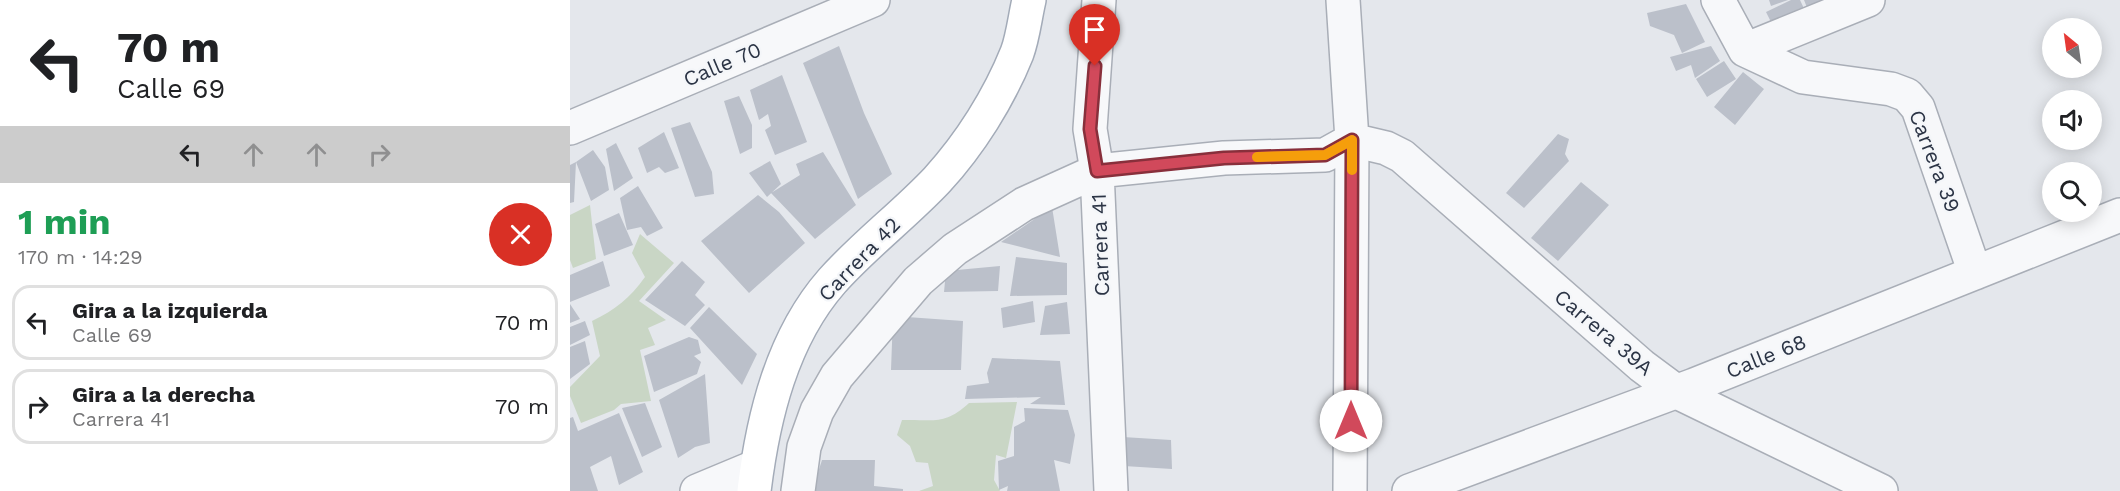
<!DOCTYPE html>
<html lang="es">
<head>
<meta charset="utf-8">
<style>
  body { margin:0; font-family:"Work Sans",sans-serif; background:#f2f2f2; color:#202124; height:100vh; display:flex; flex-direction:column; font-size:22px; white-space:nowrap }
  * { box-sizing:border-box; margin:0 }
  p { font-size:20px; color:#757577 }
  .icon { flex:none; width:33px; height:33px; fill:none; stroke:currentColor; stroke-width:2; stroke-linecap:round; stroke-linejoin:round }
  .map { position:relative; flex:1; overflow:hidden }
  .side { display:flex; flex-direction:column; background:#fff; width:570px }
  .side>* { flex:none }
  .top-card { background:#fff; color:#202124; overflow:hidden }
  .needle { width:39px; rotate:331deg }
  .tools { position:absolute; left:1472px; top:18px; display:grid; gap:12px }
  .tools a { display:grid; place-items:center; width:60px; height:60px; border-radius:50%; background:#fff; box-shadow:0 3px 15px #0003; font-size:30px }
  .pin { position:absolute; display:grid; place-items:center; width:51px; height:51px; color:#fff; margin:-62px -26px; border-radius:50% 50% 50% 0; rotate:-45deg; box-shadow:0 0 6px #0007 }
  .pin .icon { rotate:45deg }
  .me { position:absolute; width:66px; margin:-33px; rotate:0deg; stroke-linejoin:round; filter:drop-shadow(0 0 4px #0008) }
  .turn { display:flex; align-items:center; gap:21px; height:126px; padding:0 18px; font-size:27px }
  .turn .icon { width:78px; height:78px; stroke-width:2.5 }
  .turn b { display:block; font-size:42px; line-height:51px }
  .lanes { display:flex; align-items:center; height:57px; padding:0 18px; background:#0003; justify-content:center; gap:30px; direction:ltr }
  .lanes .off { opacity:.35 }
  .round { display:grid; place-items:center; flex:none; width:63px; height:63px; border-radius:32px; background:#f2f2f2 }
  .head { display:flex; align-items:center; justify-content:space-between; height:102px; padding:0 18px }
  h1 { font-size:36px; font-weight:700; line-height:45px; color:#1e9e55 }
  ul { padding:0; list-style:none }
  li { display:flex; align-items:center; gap:18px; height:75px; margin:0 12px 9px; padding:0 6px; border:3px solid #e0e0e0; border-radius:18px }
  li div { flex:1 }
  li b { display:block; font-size:22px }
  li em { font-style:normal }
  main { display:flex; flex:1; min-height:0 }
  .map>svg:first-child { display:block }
  .green { fill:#c9d6c5 }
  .building { fill:#bbc0ca }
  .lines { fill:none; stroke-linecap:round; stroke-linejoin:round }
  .minor-casing { stroke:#a9aeb7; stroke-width:36 }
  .major-casing { stroke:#a3abb8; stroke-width:36 }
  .minor { stroke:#f7f8fa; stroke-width:33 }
  .major { stroke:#fff; stroke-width:33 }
  .route-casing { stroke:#882f3b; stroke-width:15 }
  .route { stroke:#d1495b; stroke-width:10 }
  .slow { stroke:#f59e0b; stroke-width:10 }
  .labels { text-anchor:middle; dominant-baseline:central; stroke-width:4.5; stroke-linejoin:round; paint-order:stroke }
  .street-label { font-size:21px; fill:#2b3445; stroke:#f4f6f9 }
</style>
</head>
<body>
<main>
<section class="side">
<div class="top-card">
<div class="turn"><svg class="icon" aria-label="left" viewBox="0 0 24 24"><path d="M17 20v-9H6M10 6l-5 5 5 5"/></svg><div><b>70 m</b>Calle 69</div></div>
<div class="lanes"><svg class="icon" aria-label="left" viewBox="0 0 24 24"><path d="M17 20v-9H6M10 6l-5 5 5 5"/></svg><svg class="icon off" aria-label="ahead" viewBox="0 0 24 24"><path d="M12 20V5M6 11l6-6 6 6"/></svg><svg class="icon off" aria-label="ahead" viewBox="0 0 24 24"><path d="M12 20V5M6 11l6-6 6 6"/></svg><svg class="icon off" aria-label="right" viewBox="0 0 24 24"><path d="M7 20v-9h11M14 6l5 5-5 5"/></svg></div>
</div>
<div class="head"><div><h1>1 min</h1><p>170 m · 14:29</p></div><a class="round" style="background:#d93025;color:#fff"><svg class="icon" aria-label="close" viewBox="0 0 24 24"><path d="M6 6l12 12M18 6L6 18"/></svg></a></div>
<ul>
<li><svg class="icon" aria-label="left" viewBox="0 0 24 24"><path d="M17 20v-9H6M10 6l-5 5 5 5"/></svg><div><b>Gira a la izquierda</b><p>Calle 69</p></div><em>70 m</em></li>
<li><svg class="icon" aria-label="right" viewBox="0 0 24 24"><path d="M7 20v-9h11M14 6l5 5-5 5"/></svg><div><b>Gira a la derecha</b><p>Carrera 41</p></div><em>70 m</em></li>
</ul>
</section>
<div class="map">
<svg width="1550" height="491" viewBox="0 0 1550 491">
  <rect width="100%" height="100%" fill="#e4e7ec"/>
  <path class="green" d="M 20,205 L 26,259 L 3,268 L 0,260 L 0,215 Z
    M 70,234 L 104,263 L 69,301 L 96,320 L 78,328 L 85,345 L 70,350 L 81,401 L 51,404 L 44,410 L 11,423 L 0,396 L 0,387 L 30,356 L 22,321 C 45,310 60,298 75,277 L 62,253 Z
    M 447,402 L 436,458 L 426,455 L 424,480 L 430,491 L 349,491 L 363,486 L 358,463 L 346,462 L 340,446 L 327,435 L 332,420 C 364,419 374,426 399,403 Z"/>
  <path class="building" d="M 1199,0 L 1218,0 L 1201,6 Z
    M 1221,0 L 1230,0 L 1237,15 L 1205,30 L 1196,12 Z
    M 1234,0 L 1268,0 L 1240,15 Z
    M 1116,4 L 1135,42 L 1112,53 L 1104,35 L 1080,26 L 1077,13 Z
    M 269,46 L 294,113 L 322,174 L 288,199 L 233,63 Z
    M 1141,46 L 1150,61 L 1125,78 L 1121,65 L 1106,71 L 1100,57 Z
    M 1154,61 L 1166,79 L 1137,97 L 1126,79 Z
    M 1173,72 L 1194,89 L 1165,125 L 1144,107 Z
    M 212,75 L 237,142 L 205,155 L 195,130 L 201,126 L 198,114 L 189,120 L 180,90 Z
    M 169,96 L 182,125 L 182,148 L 170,154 L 154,101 Z
    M 120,122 L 142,172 L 144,194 L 125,197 L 101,128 Z
    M 94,132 L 109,168 L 95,173 L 89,167 L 77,173 L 68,148 Z
    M 988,134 L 999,139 L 995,154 L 999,161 L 954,208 L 936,193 Z
    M 46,143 L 63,178 L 44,191 L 36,149 Z
    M 23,150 L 35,167 L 39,190 L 21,201 L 6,162 Z
    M 253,152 L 286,205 L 245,239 L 201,193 L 230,175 L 226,164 Z
    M 200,161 L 211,184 L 197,197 L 179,173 Z
    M 6,162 L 4,202 L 0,203 L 0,165 Z
    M 1011,182 L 1039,205 L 988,261 L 961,238 Z
    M 68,186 L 93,228 L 77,236 L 71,227 L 57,230 L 50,198 Z
    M 188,195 L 209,212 L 235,243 L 179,293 L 131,241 Z
    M 482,207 L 490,257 L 431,242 Z
    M 49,213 L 63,245 L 34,256 L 25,224 Z
    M 446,257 L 497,263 L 497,295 L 440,296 Z
    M 33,261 L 40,286 L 0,302 L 0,275 Z
    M 112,261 L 135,282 L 125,295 L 135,305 L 115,326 L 75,300 Z
    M 430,266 L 428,291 L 374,292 L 376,271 Z
    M 463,301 L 465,322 L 433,328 L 431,308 Z
    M 497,302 L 500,334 L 470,335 L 475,306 Z
    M 0,304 L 10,319 L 0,323 Z
    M 139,307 L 187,354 L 172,385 L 120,328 Z
    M 323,316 L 393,321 L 391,370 L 321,370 Z
    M 15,321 L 20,335 L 0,345 L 0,327 Z
    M 119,337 L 128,340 L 131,353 L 124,356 L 131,362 L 127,374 L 84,392 L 74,356 Z
    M 15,341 L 20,364 L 0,379 L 0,347 Z
    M 422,358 L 490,361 L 495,405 L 460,404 L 471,397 L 395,399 L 397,386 L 419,383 L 417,373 Z
    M 135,374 L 140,443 L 125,447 L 108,458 L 89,400 Z
    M 75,403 L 92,447 L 72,457 L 52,408 Z
    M 454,408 L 498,410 L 505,435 L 500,464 L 484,460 L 490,491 L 437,491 L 438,486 L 429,490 L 428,461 L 444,456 L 444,427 L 455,421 Z
    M 49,413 L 73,472 L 49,485 L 41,456 L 20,467 L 28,491 L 0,491 L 0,418 L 3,417 L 8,431 Z
    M 553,437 L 601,440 L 602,469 L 554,466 Z
    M 252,460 L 305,460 L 304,486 L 333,489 L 333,491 L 242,491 Z"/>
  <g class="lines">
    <defs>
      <path id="minor" d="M 529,0 L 520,129 L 527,171 L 541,491
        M 773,0 L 782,140 L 780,491
        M 1148,0 L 1175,50 L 1233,77 L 1321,89 L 1337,95 L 1348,108 L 1405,273
        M 1175,50 L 1298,0
        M 0,128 L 303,0
        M 127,491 L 187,466
        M 228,491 L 234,447 L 247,411 L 267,376 L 348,281 L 385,249 L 454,204 L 527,171 L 654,158 L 755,155 L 782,140 L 816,148 L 832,156 L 1072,366 L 1107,392 L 1311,491
        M 839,491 L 1124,385 L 1550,215"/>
      <path id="major" d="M 184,491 C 193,417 212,338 262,281 C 294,245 334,215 367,180 C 400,144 429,98 447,53 C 453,37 455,17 459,0"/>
    </defs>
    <use href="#minor" class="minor-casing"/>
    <use href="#major" class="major-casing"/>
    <use href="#minor" class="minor"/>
    <use href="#major" class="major"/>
  </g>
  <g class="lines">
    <defs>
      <path id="route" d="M 525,66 L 520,129 L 527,171 L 654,158 L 755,155 L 782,140 L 781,421"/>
    </defs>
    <use href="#route" class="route-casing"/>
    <use href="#route" class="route"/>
    <path class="slow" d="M 687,157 L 755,155 L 782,140 L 782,170"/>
  </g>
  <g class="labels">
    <g class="street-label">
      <text transform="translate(152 64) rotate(-23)">Calle 70</text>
      <text transform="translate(1365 161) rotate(69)">Carrera 39</text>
      <text transform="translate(530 245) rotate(-92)">Carrera 41</text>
      <text transform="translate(289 259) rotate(-46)">Carrera 42</text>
      <text transform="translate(1034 332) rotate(40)">Carrera 39A</text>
      <text transform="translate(1196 356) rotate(-22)">Calle 68</text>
    </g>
  </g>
</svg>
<div class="tools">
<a><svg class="needle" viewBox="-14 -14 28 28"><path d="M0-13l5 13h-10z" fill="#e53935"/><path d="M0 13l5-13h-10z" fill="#757577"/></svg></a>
<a><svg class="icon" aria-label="sound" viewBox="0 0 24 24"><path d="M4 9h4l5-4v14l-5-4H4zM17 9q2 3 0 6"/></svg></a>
<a><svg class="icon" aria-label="search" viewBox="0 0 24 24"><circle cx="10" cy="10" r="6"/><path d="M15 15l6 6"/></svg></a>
</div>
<div class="pin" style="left:525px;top:66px;background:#d93025"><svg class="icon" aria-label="arrive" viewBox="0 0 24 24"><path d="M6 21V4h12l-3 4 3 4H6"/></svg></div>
<svg class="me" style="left:781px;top:421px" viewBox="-20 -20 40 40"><circle r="19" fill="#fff"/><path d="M0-13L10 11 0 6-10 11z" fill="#d1495b"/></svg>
</div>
</main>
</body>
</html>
